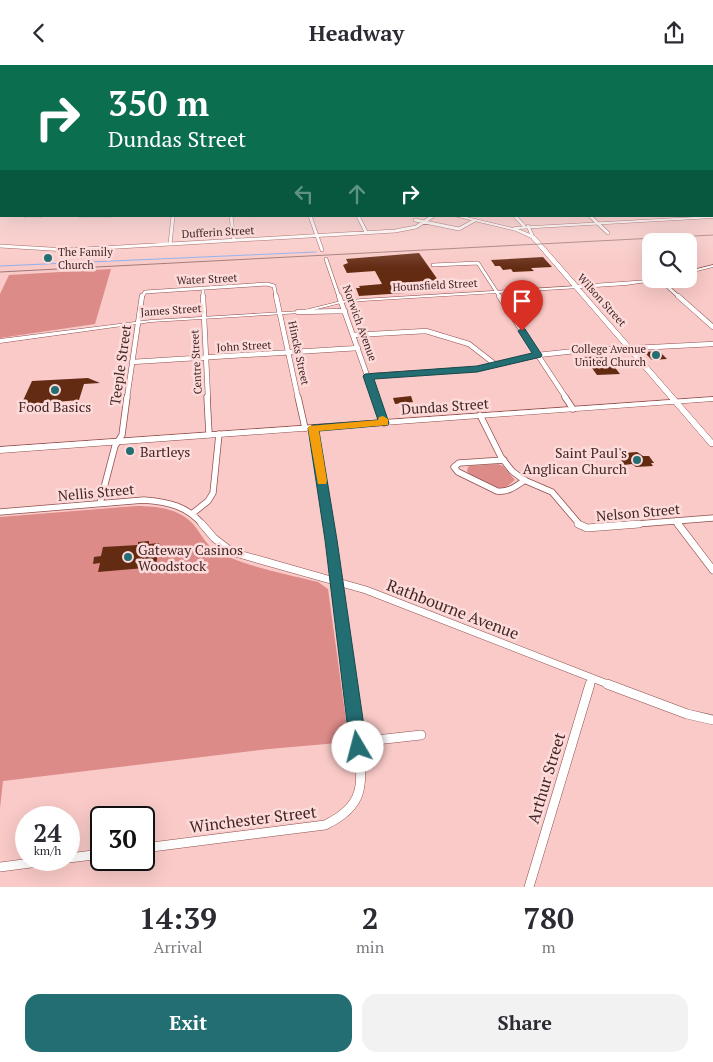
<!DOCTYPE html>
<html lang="en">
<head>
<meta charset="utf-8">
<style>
  body { margin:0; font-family:"PT Serif",serif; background:#f2f2f3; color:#2b2b33; height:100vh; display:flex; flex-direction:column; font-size:19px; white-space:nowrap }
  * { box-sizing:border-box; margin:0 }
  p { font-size:16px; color:#7c7c81 }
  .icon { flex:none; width:28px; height:28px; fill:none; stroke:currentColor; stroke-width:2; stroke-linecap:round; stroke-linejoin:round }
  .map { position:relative; height:822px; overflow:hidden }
  .details { display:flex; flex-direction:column; background:#fff; flex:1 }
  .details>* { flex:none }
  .guide { position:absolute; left:0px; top:0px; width:714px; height:152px; box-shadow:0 5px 20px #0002; background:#0b6e4f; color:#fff; overflow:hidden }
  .fabs { position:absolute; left:642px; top:168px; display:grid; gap:10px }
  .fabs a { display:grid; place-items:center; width:55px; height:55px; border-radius:10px; background:#fff; box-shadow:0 5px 20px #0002; font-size:25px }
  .speed { position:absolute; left:15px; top:741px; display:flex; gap:10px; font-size:25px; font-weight:700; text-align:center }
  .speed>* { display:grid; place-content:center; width:65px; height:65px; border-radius:50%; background:#fff; box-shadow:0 5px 20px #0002; line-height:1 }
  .speed small { font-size:12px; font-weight:400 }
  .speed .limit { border:2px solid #111; border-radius:8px; background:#fff; color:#111 }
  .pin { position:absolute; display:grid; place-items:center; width:42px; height:42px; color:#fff; margin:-51px -21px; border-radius:50% 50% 50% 0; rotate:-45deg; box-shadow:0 0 5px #0007 }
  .pin .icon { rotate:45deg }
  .me { position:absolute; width:55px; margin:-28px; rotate:352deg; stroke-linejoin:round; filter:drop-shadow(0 0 4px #0008) }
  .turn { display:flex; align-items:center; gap:18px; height:105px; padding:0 25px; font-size:22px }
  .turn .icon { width:65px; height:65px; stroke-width:2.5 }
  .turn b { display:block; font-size:35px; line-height:42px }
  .lanes { display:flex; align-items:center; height:48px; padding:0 25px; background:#0003; justify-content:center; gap:25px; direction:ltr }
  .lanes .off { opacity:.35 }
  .eta { display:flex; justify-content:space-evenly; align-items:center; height:85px; text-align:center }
  .eta b { font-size:30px; font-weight:800; line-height:35px }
  .cta { display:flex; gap:10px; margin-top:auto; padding:10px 25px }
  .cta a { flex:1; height:58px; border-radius:15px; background:#236e73; color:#fff; font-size:20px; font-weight:800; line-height:58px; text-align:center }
  .cta a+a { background:#f2f2f3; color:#2b2b33 }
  header { display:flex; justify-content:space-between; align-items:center; height:65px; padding:0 25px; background:#fff; font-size:22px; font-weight:800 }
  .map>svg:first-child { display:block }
  .green { fill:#dc8b89 }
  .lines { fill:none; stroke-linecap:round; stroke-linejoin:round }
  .stream { stroke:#8baeee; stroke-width:1 }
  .building { fill:#642b13 }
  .minor-far5-casing { stroke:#914f4e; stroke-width:3 }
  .minor-far4-casing { stroke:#914f4e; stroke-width:4 }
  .minor-far3-casing { stroke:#914f4e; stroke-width:5.5 }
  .minor-far2-casing { stroke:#914f4e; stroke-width:7 }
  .minor-far1-casing { stroke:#914f4e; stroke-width:8 }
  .minor-casing { stroke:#914f4e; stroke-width:10 }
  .tertiary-casing { stroke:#914f4e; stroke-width:1 }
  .secondary-casing { stroke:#914f4e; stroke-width:1 }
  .primary-casing { stroke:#914f4e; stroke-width:1 }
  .minor-far5 { stroke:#fff; stroke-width:2.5 }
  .minor-far4 { stroke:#fff; stroke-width:3 }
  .minor-far3 { stroke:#fff; stroke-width:4.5 }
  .minor-far2 { stroke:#fff; stroke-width:5.5 }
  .minor-far1 { stroke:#fff; stroke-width:7 }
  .minor { stroke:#fff; stroke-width:9 }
  .tertiary { fill:#fff; fill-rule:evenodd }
  .secondary { fill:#fff; fill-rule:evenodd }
  .primary { fill:#fff; fill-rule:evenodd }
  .rail { stroke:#9f7977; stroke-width:1 }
  .route { fill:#236e73; stroke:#17484b }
  .slow { fill:#f59e0b }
  .poi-dot { fill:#236e73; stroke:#fcdbda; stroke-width:2 }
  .labels { text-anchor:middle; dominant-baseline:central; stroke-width:5; stroke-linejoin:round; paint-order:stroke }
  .far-street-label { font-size:11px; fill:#432625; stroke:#fcdbda }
  .far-poi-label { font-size:11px; fill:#432625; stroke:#fcdbda; text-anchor:start }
  .street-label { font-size:14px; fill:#432625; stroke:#fcdbda }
  .poi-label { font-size:14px; fill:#432625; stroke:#fcdbda; text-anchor:start }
  .near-street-label { font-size:16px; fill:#432625; stroke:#fcdbda }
</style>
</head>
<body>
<header><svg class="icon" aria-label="back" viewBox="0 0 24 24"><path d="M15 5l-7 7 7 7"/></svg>Headway<svg class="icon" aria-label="share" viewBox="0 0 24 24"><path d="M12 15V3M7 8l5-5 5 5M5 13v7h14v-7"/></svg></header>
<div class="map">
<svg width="713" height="822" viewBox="0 0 713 822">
  <rect width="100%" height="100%" fill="#f9cac7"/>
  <path class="green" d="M 111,204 L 95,259 L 0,273 L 0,229 L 9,210 Z
    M 498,399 L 503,401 L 515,415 L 505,423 L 498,423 L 469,409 L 467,406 L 468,402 L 470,401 Z
    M 136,441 C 155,441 179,443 193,459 C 201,468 206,481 218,487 C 247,502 286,509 318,517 L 328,524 L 349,677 L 269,684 L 3,716 L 0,743 L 0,452 Z"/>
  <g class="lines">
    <path class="stream" d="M 0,201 L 316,187"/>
  </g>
  <path class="building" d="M 419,188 L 438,215 L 399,218 L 405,228 L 359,231 L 356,223 L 360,223 L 359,221 L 382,219 L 375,206 L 347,208 L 343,200 L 348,198 L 346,194 Z
    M 543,192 L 552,202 L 531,203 L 534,206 L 513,207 L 511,204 L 503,205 L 500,201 L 495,201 L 491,195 Z
    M 659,286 L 667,294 L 652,295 L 644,287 Z
    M 606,291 L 620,309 L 597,310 L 584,292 Z
    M 88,313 L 100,318 L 84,319 L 79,335 L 21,340 L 32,316 Z
    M 411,331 L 413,337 L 395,339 L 393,333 Z
    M 637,387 L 643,391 L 649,391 L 654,398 L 651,398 L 653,401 L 636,402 L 632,399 L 624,400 L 620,393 L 624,393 L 623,390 L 625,390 L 624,388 Z
    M 149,476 L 149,479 L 159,478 L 156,502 L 98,507 L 100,498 L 93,499 L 94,492 L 101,491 L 103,482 L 138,480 L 138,477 Z"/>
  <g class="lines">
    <defs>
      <path id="minor-far5" d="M 26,151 L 40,151
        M 81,151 L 109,151
        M 431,152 L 433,151"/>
      <path id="minor-far4" d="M 26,151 L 40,151
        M 81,151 L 109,151
        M 231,151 L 234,175
        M 310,151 L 322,185
        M 358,151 L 366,167
        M 515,151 L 524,161
        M 590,151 L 608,168
        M 415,155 L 459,164 L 475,155
        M 528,161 L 532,170
        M 170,179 L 173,151
        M 0,181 L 67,185 L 395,166 L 416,162 L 433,151
        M 326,194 L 339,232
        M 433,200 L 478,198 L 500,232
        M 659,214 L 679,232
        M 203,223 L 203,232
        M 142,232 L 145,227 L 267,219 L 274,221 L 276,232"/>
      <path id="minor-far3" d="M 203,231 L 208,333
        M 276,231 L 298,333
        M 339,231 L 375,333
        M 499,231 L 566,333
        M 678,231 L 713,262
        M 298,247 L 345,246
        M 354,270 L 426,266 L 469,279 L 496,300
        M 132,297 L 358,283
        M 368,311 L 477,304 L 538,290 L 575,286 L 713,279
        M 127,333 L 142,231"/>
      <path id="minor-far2" d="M 207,332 L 209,369
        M 298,332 L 305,363
        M 375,332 L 384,358
        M 565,332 L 573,344
        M 480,350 L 501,392 L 512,406 L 524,415 L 552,427 L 580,460
        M 313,363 L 329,460
        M 504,395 L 459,398 L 454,402 L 458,407 L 497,426 C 508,428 516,421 525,415
        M 100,438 L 115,381 L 122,370 L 127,332
        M 0,447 L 144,435 C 169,437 187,441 203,460
        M 193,448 L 208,436 L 213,428 L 219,369
        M 676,456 L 679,460
        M 624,460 L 713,453"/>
      <path id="minor-far1" d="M 202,459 L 214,473 L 232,487 L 366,525 L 610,620
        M 328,459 L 350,620
        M 578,459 L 587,463 L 639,459
        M 678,459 L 713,505
        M 590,620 L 592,614"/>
      <path id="minor" d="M 607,619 L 687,649 L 713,655
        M 358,677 L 421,670
        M 144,783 L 325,760 C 365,741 363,720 358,680 C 355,660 352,640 350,619
        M 69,793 L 101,789
        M 0,802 L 54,795
        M 529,822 L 590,619"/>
      <path id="tertiary" d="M 0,109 L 1,109 L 1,111 L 0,111 Z
        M 577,221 L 579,222 L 579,223 L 362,236 L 341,238 L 301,248 L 151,257 L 0,278 L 0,274 L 151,255 L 301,246 L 341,236 L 362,234 Z"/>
      <path id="secondary" d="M 454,151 L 462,151 L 513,163 L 515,162 L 713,151 L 713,153 L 518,164 L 535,171 L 578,220 L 663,214 L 661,215 L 626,220 L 580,223 L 713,375 L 713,381 L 710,381 L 531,173 L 516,166 Z
        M 713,200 L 713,202 L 689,208 L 689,206 Z"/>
      <path id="primary" d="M 713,332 L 713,336 L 0,388 L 0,382 Z"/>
    </defs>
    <use href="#minor-far5" class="minor-far5-casing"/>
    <use href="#minor-far4" class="minor-far4-casing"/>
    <use href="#minor-far3" class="minor-far3-casing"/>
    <use href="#minor-far2" class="minor-far2-casing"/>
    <use href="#minor-far1" class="minor-far1-casing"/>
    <use href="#minor" class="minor-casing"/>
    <use href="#tertiary" class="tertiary-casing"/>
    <use href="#secondary" class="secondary-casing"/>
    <use href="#primary" class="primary-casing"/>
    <use href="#minor-far5" class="minor-far5"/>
    <use href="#minor-far4" class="minor-far4"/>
    <use href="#minor-far3" class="minor-far3"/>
    <use href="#minor-far2" class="minor-far2"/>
    <use href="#minor-far1" class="minor-far1"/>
    <use href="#minor" class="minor"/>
    <use href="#tertiary" class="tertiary"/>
    <use href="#secondary" class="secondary"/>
    <use href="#primary" class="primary"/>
    <path class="rail" d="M 0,207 L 713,170"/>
  </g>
  <linearGradient id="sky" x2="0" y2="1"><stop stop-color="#83b2ea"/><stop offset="0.43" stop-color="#fce7e6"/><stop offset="1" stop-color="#fce7e6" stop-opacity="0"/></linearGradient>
  <rect width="713" height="203" fill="url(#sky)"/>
  <path class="route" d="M 522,263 L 525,264 L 542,290 L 541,292 L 477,307 L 374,314 L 389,358 L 388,360 L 319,366 L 337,475 L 367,682 L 364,688 L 358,690 L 352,688 L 350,682 L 325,475 L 308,363 L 313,360 L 378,355 L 363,311 L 365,309 L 477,301 L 532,288 L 518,266 Z"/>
  <path class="slow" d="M 383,351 L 388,354 L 388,360 L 319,366 L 327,416 L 326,419 L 318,419 L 308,363 L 309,361 L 378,355 L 379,352 Z"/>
  <g class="poi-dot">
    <circle cx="48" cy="193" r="5"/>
    <circle cx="656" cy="290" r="5"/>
    <circle cx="55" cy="325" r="5"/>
    <circle cx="130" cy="386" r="5"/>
    <circle cx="637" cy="395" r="5"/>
    <circle cx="128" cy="492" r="5"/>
  </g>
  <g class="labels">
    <g class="far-street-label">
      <text transform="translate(218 167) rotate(-3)">Dufferin Street</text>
      <text transform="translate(207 214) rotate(-3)">Water Street</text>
      <text transform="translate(435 220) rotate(-3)">Hounsfield Street</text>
      <text transform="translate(602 235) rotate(48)">Wilson Street</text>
      <text transform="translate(171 245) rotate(-4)">James Street</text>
      <text transform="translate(360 258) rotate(70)">Norwich Avenue</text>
      <text transform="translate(244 281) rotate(-3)">John Street</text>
      <text transform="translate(299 288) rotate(78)">Hincks Street</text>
      <text transform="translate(196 297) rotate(-93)">Centre Street</text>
    </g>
    <g class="far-poi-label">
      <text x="58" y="187">The Family<tspan x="58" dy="13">Church</tspan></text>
      <text x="646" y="284" text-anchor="end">College Avenue<tspan x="646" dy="13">United Church</tspan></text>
    </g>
    <g class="street-label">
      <text transform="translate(120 300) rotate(-82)">Teeple Street</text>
      <text transform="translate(445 341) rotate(-4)">Dundas Street</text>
      <text transform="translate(96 427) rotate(-5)">Nellis Street</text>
      <text transform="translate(638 447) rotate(-5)">Nelson Street</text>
    </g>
    <g class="poi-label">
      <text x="55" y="341" text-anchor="middle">Food Basics</text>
      <text x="140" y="386">Bartleys</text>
      <text x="627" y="387" text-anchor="end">Saint Paul's<tspan x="627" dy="16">Anglican Church</tspan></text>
      <text x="138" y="484">Gateway Casinos<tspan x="138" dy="16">Woodstock</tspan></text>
    </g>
    <g class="near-street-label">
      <text transform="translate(453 544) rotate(21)">Rathbourne Avenue</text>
      <text transform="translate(546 713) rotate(-73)">Arthur Street</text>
      <text transform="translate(253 754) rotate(-7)">Winchester Street</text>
    </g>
  </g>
</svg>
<div class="fabs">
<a><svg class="icon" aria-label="search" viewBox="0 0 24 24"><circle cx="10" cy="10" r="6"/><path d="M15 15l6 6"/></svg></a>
</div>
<div class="speed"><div>24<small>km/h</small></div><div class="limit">30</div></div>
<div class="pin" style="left:522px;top:266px;background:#d93025"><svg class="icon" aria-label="arrive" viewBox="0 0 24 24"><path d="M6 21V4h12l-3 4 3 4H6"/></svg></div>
<svg class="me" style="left:358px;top:682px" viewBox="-20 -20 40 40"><circle r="19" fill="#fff"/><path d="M0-13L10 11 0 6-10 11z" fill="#236e73"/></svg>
<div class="guide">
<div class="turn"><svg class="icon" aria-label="right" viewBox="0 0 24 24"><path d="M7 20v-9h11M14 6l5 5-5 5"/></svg><div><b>350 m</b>Dundas Street</div></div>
<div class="lanes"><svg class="icon off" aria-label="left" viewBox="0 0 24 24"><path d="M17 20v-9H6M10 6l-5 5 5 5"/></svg><svg class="icon off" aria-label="ahead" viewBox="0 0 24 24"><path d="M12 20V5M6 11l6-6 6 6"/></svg><svg class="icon" aria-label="right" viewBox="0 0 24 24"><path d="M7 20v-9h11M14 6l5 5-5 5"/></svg></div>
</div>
</div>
<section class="details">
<div class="eta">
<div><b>14:39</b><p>Arrival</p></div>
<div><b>2</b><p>min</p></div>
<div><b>780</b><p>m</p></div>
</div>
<div class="cta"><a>Exit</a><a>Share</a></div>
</section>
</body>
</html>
